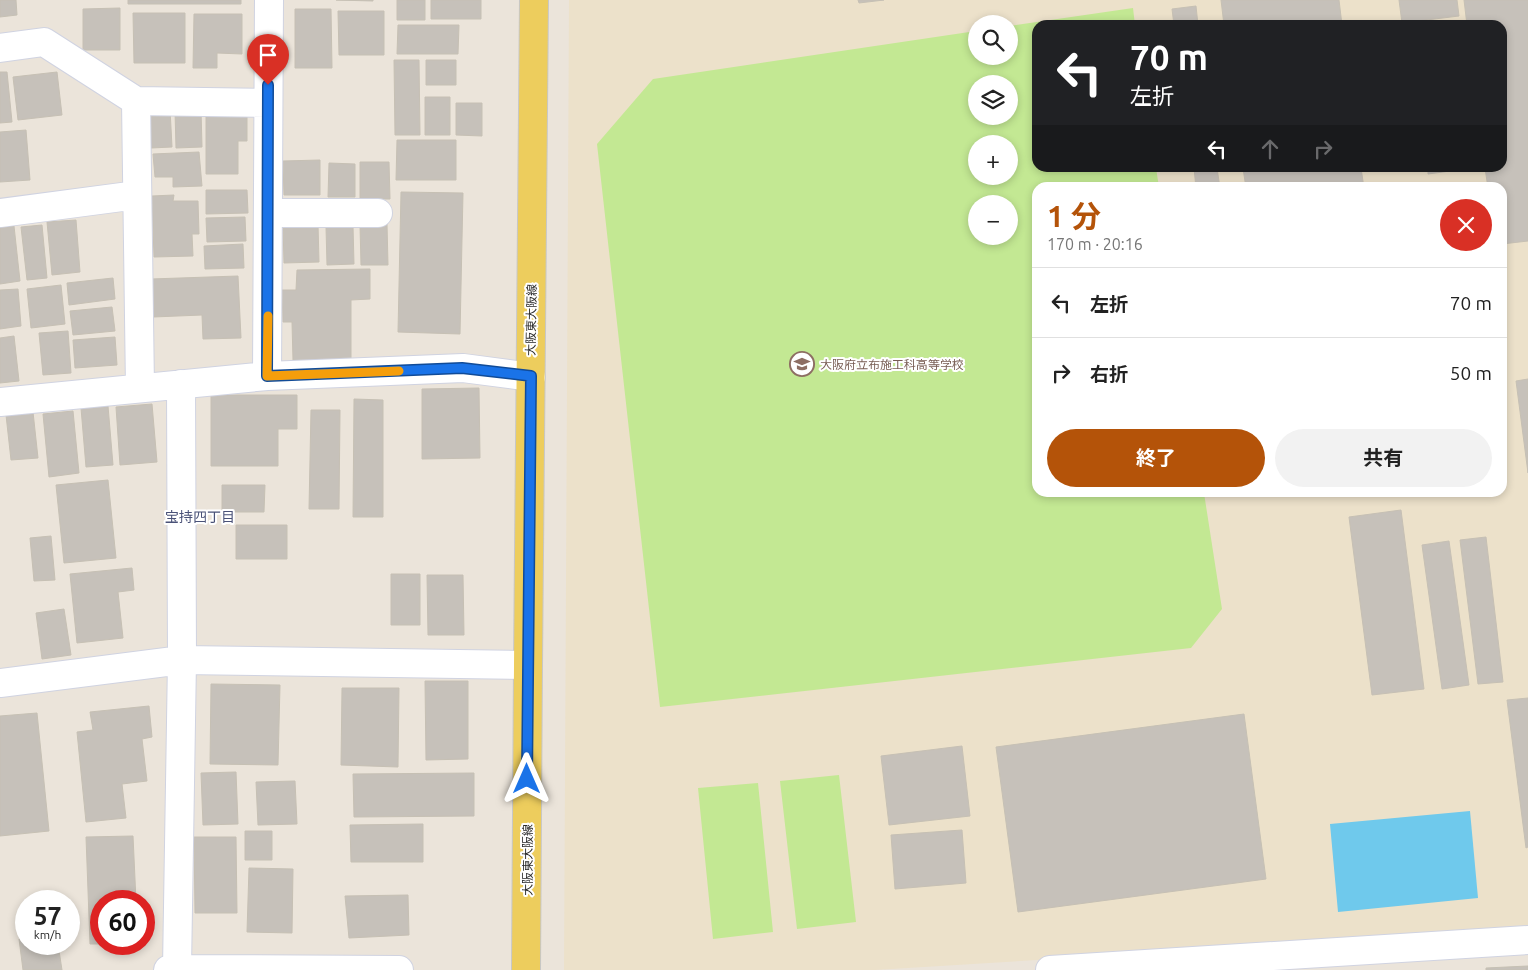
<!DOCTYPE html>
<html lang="ja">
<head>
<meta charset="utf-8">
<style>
  body { margin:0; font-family:Ubuntu,"Noto Sans JP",sans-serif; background:#f2f2f2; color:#222; height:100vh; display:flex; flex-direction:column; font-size:19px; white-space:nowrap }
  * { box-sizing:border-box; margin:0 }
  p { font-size:16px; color:#767676 }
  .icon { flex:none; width:28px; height:28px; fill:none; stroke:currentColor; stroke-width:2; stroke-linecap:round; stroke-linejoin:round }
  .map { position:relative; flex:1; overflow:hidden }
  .side { position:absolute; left:1032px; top:182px; width:475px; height:315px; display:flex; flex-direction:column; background:#fff; border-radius:15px; box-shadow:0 2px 8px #0003 }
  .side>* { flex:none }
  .top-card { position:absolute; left:1032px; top:20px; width:475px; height:152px; border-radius:15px; box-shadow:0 2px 8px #0003; background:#202124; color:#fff; overflow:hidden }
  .tools { position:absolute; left:968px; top:15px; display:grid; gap:10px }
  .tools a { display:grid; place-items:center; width:50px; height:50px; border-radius:50%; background:#fff; box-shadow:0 2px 8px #0003; font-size:25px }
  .speed { position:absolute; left:15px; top:890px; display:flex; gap:10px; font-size:25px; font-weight:700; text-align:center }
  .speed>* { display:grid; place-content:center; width:65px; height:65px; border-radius:50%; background:#fff; box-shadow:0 2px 8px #0003; line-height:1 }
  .speed small { font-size:12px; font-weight:400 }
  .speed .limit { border:8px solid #d22; background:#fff; color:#111 }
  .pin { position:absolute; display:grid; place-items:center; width:42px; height:42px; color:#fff; margin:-51px -21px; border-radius:50% 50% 50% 0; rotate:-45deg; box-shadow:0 0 5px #0007 }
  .pin .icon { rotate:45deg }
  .me { position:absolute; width:55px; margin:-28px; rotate:0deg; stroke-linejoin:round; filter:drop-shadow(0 0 4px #0008) }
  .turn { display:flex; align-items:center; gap:18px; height:105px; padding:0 15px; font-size:22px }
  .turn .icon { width:65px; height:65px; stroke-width:2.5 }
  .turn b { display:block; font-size:35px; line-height:42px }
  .lanes { display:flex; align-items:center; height:48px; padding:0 15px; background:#0003; justify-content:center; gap:25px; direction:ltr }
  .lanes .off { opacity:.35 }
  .round { display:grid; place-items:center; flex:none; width:52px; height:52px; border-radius:26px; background:#f2f2f2 }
  .overview { display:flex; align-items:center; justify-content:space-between; height:85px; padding:0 15px }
  h1 { font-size:30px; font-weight:700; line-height:38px; color:#b45309 }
  .cta { display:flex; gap:10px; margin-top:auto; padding:10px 15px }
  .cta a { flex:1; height:58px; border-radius:30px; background:#b45309; color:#fff; font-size:20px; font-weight:700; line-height:58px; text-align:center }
  .cta a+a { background:#f2f2f2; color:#222 }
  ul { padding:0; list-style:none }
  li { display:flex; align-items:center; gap:15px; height:70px; padding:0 15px; border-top:1px solid #e0e0e0 }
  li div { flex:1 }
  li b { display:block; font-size:19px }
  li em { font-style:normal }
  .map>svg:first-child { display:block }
  .education { fill:#ece1ca; fill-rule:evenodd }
  .pitch { fill:#c3e893; fill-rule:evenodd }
  .water { fill:#6fc9ec }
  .building { fill:#c6c1ba; stroke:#c6c0b4 }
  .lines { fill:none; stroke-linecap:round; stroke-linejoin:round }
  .minor-casing { stroke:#d0d3e1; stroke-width:30 }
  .major-casing { stroke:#c7c7c7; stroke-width:30 }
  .minor { stroke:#fff; stroke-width:28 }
  .major { stroke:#edcd5d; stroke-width:28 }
  .route-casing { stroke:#114b97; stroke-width:12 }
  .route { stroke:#1a73e8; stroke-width:9 }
  .slow { stroke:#f59e0b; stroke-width:9 }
  .labels { text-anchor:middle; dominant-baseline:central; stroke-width:4; stroke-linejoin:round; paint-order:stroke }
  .street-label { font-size:12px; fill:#292929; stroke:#fff }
  .education-label { font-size:12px; fill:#785e54; stroke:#fff; text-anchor:start }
  .neighbourhood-label { font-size:14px; fill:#4a5278; stroke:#fff }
</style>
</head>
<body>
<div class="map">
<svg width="1528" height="970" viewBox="0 0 1528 970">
  <rect width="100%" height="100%" fill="#ebe4da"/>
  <path class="education" d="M 569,0 L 1528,0 L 1528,930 L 875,970 L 564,970 ZM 976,24 L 1009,24 L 1009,56 L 976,56 ZM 1038,25 L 1502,25 L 1502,168 L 1038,168 ZM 976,84 L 1009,84 L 1009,116 L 976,116 ZM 976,144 L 1009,144 L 1009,176 L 976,176 ZM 1038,188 L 1502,188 L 1502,492 L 1038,492 ZM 976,204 L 1009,204 L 1009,236 L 976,236 Z"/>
  <path class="pitch" d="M 1133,8 L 1135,25 L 1038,25 L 1038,168 L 1156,168 L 1159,187 L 1038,188 L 1038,492 L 1204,493 L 1222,609 L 1191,648 L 660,707 L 597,144 L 653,79 L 976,31 L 976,56 L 1009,56 L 1009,26 ZM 976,84 L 1009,84 L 1009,116 L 976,116 ZM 976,144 L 1009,144 L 1009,176 L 976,176 ZM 976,204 L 1009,204 L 1009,236 L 976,236 Z
    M 839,775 L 856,922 L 797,929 L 780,781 Z
    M 758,783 L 773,932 L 713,939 L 698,788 Z"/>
  <path class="water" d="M 1470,811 L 1478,898 L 1338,912 L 1330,824 Z"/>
  <path class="building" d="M 0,0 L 16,0 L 17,15 L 0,17 Z
    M 128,0 L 241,0 L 241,4 L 128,4 Z
    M 336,0 L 373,0 L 373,1 Z
    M 397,0 L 425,0 L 425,20 L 397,20 Z
    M 431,0 L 481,0 L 481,19 L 431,19 Z
    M 858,0 L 884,0 L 859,3 Z
    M 1221,0 L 1339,0 L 1342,25 L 1224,25 Z
    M 1399,0 L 1457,0 L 1459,16 L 1402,23 Z
    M 1464,0 L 1528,0 L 1528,241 L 1502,244 L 1502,188 L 1488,188 L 1485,168 L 1502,168 L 1502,25 L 1467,25 Z
    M 1196,6 L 1198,25 L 1174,25 L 1172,9 Z
    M 120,8 L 120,50 L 83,50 L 83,9 Z
    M 295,9 L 331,9 L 332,68 L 295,68 Z
    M 338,11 L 384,11 L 384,55 L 339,55 Z
    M 133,13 L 185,13 L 185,63 L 134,63 Z
    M 194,14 L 242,14 L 242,54 L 217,53 L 217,68 L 193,68 Z
    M 398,25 L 459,25 L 458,54 L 397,54 Z
    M 394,60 L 419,60 L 420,135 L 395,135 Z
    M 426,60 L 456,60 L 456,85 L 426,85 Z
    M 0,72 L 7,72 L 12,122 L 0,123 Z
    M 57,72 L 62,115 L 18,120 L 13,77 Z
    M 425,97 L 450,97 L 450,135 L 425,135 Z
    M 456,103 L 482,103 L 482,136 L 456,135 Z
    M 170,109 L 172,147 L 151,148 L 149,110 Z
    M 201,110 L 202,147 L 176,148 L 175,111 Z
    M 206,115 L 247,115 L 247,141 L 238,141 L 238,174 L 206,174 Z
    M 26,130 L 30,180 L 0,182 L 0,132 Z
    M 397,140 L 456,140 L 456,180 L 396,180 Z
    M 199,152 L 202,186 L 173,187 L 173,177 L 155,177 L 153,154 Z
    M 320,160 L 320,195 L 284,195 L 283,161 Z
    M 360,162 L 389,162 L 390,199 L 360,199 Z
    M 329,163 L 355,164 L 355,197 L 328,197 Z
    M 1194,168 L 1217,168 L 1220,188 L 1196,188 Z
    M 1243,168 L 1361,168 L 1364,188 L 1246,188 Z
    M 1428,168 L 1472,168 L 1428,174 Z
    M 206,190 L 247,190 L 248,213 L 206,214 Z
    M 401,192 L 463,193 L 460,334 L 398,332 Z
    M 174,195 L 173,201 L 198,201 L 199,234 L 192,234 L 193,256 L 154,257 L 152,196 Z
    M 245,217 L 246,241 L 207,242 L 206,218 Z
    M 76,220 L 80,272 L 52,275 L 47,222 Z
    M 318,224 L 319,262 L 284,263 L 283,225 Z
    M 387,224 L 388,265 L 361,265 L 360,225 Z
    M 42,225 L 47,278 L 27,280 L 21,227 Z
    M 14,226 L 20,281 L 0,284 L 0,227 Z
    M 353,226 L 354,264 L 327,265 L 326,227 Z
    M 243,244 L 244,268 L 205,269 L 204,246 Z
    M 370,269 L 370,299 L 351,300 L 351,359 L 293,360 L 292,322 L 283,322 L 282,290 L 296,290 L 297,270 Z
    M 238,276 L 241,338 L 203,339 L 202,315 L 153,317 L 151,279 Z
    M 113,278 L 115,299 L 69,305 L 67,283 Z
    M 61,285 L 65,324 L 31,328 L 27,289 Z
    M 18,289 L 21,326 L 0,329 L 0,290 Z
    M 112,307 L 115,331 L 73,335 L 70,311 Z
    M 68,331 L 71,373 L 43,375 L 39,333 Z
    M 14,336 L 19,381 L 0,383 L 0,338 Z
    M 115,337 L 117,365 L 75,368 L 73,340 Z
    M 1528,379 L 1528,473 L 1516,381 Z
    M 479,388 L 480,458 L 422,459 L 422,389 Z
    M 211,395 L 297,395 L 297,429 L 278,429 L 278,466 L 211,466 Z
    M 354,399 L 383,400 L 383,517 L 353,517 Z
    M 152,404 L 157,462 L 120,465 L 116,407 Z
    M 108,406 L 113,465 L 86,467 L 81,408 Z
    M 311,410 L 340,410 L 339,509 L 309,509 Z
    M 73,411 L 79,473 L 49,477 L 43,414 Z
    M 33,412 L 38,458 L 11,460 L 6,415 Z
    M 108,480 L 116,558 L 64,563 L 56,485 Z
    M 222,485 L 265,485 L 264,512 L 222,512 Z
    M 1401,510 L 1424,689 L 1372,695 L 1349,517 Z
    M 236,525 L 287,525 L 287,559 L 236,559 Z
    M 51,536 L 55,580 L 34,581 L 30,538 Z
    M 1486,537 L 1503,682 L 1478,684 L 1460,540 Z
    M 1449,541 L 1469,685 L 1442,689 L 1422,545 Z
    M 132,568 L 134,590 L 118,592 L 123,638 L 77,643 L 70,574 Z
    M 391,574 L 420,574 L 420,625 L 391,625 Z
    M 427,575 L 463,575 L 464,635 L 428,635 Z
    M 64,609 L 71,655 L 42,659 L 36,613 Z
    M 425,681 L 468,681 L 468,759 L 426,760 Z
    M 211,684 L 280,685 L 278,765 L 210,764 Z
    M 342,688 L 399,688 L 398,767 L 341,765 Z
    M 1528,698 L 1528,847 L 1526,848 L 1507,700 Z
    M 149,706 L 152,737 L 142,739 L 147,781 L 122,784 L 126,818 L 86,822 L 77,732 L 93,730 L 90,712 Z
    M 37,713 L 49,831 L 0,836 L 0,716 Z
    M 1244,714 L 1266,879 L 1018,912 L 996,747 Z
    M 962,746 L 970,816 L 889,825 L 881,756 Z
    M 236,772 L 238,824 L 203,825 L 201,773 Z
    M 474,773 L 474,816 L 354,817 L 353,774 Z
    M 295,781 L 297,824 L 258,825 L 256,782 Z
    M 423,824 L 423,862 L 351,862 L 350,825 Z
    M 962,830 L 966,883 L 895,889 L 891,835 Z
    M 245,831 L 272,831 L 272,860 L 245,860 Z
    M 133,836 L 136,901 L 101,901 L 102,944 L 90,944 L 86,837 Z
    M 194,837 L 236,837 L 237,913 L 195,913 Z
    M 249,868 L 293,869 L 292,933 L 247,932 Z
    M 408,895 L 409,935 L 349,938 L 345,896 Z
    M 26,938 L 26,944 L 58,944 L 62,970 L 23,970 L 19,939 Z
    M 1528,966 L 1528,970 L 1486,970 L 1486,968 Z"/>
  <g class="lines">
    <defs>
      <path id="minor" d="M 0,48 L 44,42 L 136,101 L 268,103
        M 136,101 L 140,388
        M 0,213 L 137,195
        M 268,213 L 378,213
        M 267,376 L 269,0
        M 0,402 L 267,376 L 463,368 L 531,377
        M 0,683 L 182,660 L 528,665
        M 177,969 L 182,660 L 181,384
        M 168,970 L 177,969 L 399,970
        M 1050,970 L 1528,940"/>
      <path id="major" d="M 526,970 L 528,665 L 534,0"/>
    </defs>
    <use href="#minor" class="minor-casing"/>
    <use href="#major" class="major-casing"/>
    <use href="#minor" class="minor"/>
    <use href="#major" class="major"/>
  </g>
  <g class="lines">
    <defs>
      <path id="route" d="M 268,85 L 267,376 L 462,368 L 531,376 L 527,779"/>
    </defs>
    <use href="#route" class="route-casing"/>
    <use href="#route" class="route"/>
    <path class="slow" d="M 268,316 L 267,376 L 399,371"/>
  </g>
  <defs>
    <symbol id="school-ring" viewBox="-11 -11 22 22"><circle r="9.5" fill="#fff" stroke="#8d6e63" stroke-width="1.5"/><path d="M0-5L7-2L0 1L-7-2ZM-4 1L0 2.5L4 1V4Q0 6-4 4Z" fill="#8d6e63"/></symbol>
  </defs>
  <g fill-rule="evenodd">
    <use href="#school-ring" x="788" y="350" width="28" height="28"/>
  </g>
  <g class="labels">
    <g class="street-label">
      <text transform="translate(531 320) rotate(-89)">大阪東大阪線</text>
      <text transform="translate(527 860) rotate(-90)">大阪東大阪線</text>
    </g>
    <g class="education-label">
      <text x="820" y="364">大阪府立布施工科高等学校</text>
    </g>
    <g class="neighbourhood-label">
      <text x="200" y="517">宝持四丁目</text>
    </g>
  </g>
</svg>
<div class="tools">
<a><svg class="icon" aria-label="search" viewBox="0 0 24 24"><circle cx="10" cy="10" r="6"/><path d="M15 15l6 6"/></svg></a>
<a><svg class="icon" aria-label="layers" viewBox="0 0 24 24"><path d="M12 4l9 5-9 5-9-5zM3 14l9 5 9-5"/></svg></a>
<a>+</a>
<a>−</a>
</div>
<div class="speed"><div>57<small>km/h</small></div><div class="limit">60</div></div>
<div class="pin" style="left:268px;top:85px;background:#d93025"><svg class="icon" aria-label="arrive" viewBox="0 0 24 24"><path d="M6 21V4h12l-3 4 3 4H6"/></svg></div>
<svg class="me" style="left:527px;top:779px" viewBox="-20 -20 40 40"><path d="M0-17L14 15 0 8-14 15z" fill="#1a73e8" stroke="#fff" stroke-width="4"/></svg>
<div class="top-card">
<div class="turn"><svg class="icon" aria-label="left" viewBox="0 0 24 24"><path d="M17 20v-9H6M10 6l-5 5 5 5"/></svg><div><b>70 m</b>左折</div></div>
<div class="lanes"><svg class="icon" aria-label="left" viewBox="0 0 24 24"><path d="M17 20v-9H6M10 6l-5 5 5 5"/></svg><svg class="icon off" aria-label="ahead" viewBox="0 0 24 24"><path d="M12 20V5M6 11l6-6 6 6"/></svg><svg class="icon off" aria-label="right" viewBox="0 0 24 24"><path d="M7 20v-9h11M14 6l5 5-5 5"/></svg></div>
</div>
<section class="side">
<div class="overview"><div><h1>1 分</h1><p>170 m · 20:16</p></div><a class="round" style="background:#d93025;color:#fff"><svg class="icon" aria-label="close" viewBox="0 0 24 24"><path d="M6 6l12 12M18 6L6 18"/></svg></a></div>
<ul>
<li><svg class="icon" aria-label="left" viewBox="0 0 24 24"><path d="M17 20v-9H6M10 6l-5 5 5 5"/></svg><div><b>左折</b></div><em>70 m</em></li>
<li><svg class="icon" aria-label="right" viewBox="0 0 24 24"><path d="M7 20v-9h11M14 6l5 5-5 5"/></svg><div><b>右折</b></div><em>50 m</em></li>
</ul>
<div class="cta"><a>終了</a><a>共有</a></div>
</section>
</div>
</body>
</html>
